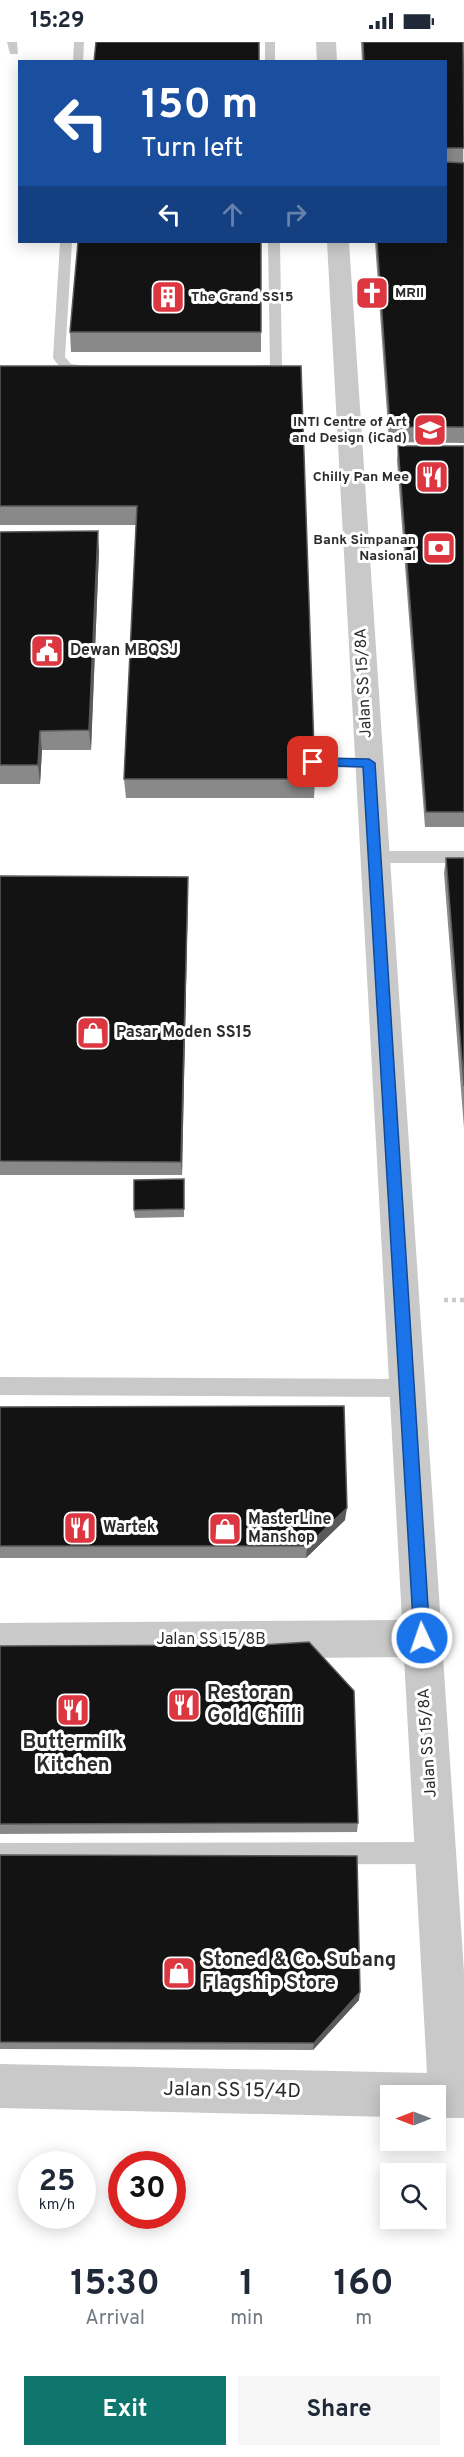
<!DOCTYPE html>
<html lang="en">
<head>
<meta charset="utf-8">
<style>
  body { margin:0; font-family:Overpass,sans-serif; background:#f6f6f7; color:#1f2937; height:100vh; display:flex; flex-direction:column; font-size:22px; white-space:nowrap }
  * { box-sizing:border-box; margin:0 }
  p { font-size:20px; color:#747a83 }
  .icon { flex:none; width:33px; height:33px; fill:none; stroke:currentColor; stroke-width:2; stroke-linecap:round; stroke-linejoin:round }
  .map { position:relative; height:2205px; overflow:hidden }
  .details { display:flex; flex-direction:column; background:#fff; flex:1 }
  .details>* { flex:none }
  .top-card { position:absolute; left:18px; top:18px; width:429px; height:183px; border-radius:0px; box-shadow:0 3px 15px #0003; background:#1a4fa0; color:#fff; overflow:hidden }
  .needle { width:39px; rotate:270deg }
  .buttons { position:absolute; left:380px; top:2043px; display:grid; gap:12px }
  .buttons a { display:grid; place-items:center; width:66px; height:66px; border-radius:0px; background:#fff; box-shadow:0 3px 15px #0003; font-size:30px }
  .speed { position:absolute; left:18px; top:2109px; display:flex; gap:12px; font-size:30px; font-weight:700; text-align:center }
  .speed>* { display:grid; place-content:center; width:78px; height:78px; border-radius:50%; background:#fff; box-shadow:0 3px 15px #0003; line-height:1 }
  .speed small { font-size:15px; font-weight:400 }
  .speed .limit { border:9px solid #d22; background:#fff; color:#111 }
  .pin { position:absolute; display:grid; place-items:center; width:51px; height:51px; color:#fff; margin:-26px; border-radius:12px; box-shadow:0 3px 9px #0006 }
  .me { position:absolute; width:66px; margin:-33px; rotate:357deg; stroke-linejoin:round; filter:drop-shadow(0 0 4px #0008) }
  .turn { display:flex; align-items:center; gap:21px; height:126px; padding:0 24px; font-size:27px }
  .turn .icon { width:78px; height:78px; stroke-width:2.5 }
  .turn b { display:block; font-size:42px; line-height:51px }
  .lanes { display:flex; align-items:center; height:57px; padding:0 24px; background:#0003; justify-content:center; gap:30px; direction:ltr }
  .lanes .off { opacity:.35 }
  .eta { display:flex; justify-content:space-evenly; align-items:center; height:102px; text-align:center }
  .eta b { font-size:36px; font-weight:700; line-height:42px }
  .button { display:flex; gap:12px; margin-top:auto; padding:12px 24px }
  .button a { flex:1; height:69px; border-radius:0px; background:#0f766e; color:#fff; font-size:24px; font-weight:700; line-height:69px; text-align:center }
  .button a+a { background:#f6f6f7; color:#1f2937 }
  .status { display:flex; justify-content:space-between; align-items:center; height:42px; padding:0 30px; background:#fff; direction:ltr }
  .status svg { height:16px; fill:currentColor }
  .map>svg:first-child { display:block }
  .lines { fill:none; stroke-linecap:round; stroke-linejoin:round }
  .path { stroke:#c9c9c9; stroke-width:4.5; stroke-dasharray:4 4; stroke-linecap:butt }
  .lane { fill:#c9c9c9; fill-rule:evenodd }
  .street { fill:#c9c9c9; fill-rule:evenodd }
  .wall { fill:#898989 }
  .shaded-wall { fill:#5a5a5a }
  .building { fill:#131313; stroke:#5a5a5a; stroke-width:1.5 }
  .route { fill:#1a73e8; stroke:#114b97; stroke-width:1.5 }
  .labels { text-anchor:middle; dominant-baseline:central; stroke-width:6; stroke-linejoin:round; paint-order:stroke }
  .far-poi-label { font-size:14px; font-weight:bold; fill:#2c2c2c; stroke:#fff; text-anchor:end }
  .poi-label { font-size:16px; font-weight:bold; fill:#2c2c2c; stroke:#fff; text-anchor:start }
  .street-label { font-size:16px; fill:#2c2c2c; stroke:#fff }
  .near-poi-label { font-size:20px; font-weight:bold; fill:#2c2c2c; stroke:#fff; text-anchor:start }
  .near-street-label { font-size:20px; fill:#2c2c2c; stroke:#fff }
</style>
</head>
<body>
<div class="status"><b>15:29</b><svg viewBox="0 0 49 12"><path d="M0 12V9h3v3zM5 12V6h3v6zM10 12V3h3v9zM15 12V0h3v12zM26 1h20v11H26zM47 4h2v5h-2z"/></svg></div>
<div class="map">
<svg width="464" height="2205" viewBox="0 0 464 2205">
  <rect width="100%" height="100%" fill="#fff"/>
  <g class="lines">
    <path class="path" d="M 444,1258 L 464,1258"/>
    <path class="lane" d="M 7,0 L 17,0 L 18,12 L 10,12 Z
      M 74,0 L 84,0 L 83,20 L 73,20 Z
      M 265,0 L 275,0 L 275,20 L 265,20 Z
      M 60,200 L 72,200 L 65,315 L 71,322 L 94,325 L 95,328 L 89,332 L 62,328 L 53,316 Z
      M 268,200 L 280,200 L 282,327 C 276,333 260,332 250,330 L 249,327 L 250,324 L 270,323 Z
      M 313,715 L 369,716 L 374,717 L 377,721 L 374,725 L 369,726 L 313,725 L 308,724 L 305,720 L 308,716 Z
      M 375,809 L 464,809 L 464,821 L 375,821 L 369,819 L 367,815 L 369,811 Z
      M 0,1335 L 407,1337 L 414,1340 L 417,1346 L 414,1352 L 407,1355 L 0,1353 Z
      M 435,1800 L 443,1803 L 446,1811 L 443,1819 L 435,1822 L 0,1823 L 0,1801 Z"/>
    <path class="street" d="M 316,0 L 336,0 L 337,20 L 317,20 Z
      M 327,200 L 349,200 L 464,1930 L 464,2076 L 435,2076 L 435,2054 L 390,2054 L 390,2075 L 0,2066 L 0,2022 L 427,2031 L 404,1615 L 0,1619 L 0,1581 L 402,1578 Z"/>
  </g>
  <path class="wall" d="M 361,0 L 463,0 L 464,401 L 389,400 L 375,200 L 446,200 L 446,20 L 362,20 Z
    M 70,290 L 261,290 L 261,310 L 71,310 Z
    M 0,324 L 301,324 L 315,737 L 314,756 L 126,756 L 124,737 L 136,483 L 0,483 Z
    M 398,404 L 464,404 L 464,785 L 425,785 L 397,419 Z
    M 0,490 L 99,509 L 91,708 L 42,708 L 40,742 L 0,742 Z
    M 446,816 L 464,816 L 464,1086 L 444,831 Z
    M 0,834 L 188,850 L 182,1133 L 0,1133 Z
    M 184,1137 L 184,1175 L 135,1176 L 134,1168 Z
    M 0,1365 L 345,1478 L 306,1516 L 0,1516 Z
    M 0,1604 L 358,1781 L 357,1790 L 0,1792 Z
    M 0,1813 L 359,1958 L 313,2008 L 0,2007 Z"/>
  <path class="shaded-wall" d="M 98,489 L 99,509 L 91,708 L 89,688 Z
    M 40,689 L 42,708 L 40,742 L 38,723 Z
    M 188,835 L 188,850 L 182,1133 L 181,1120 Z
    M 347,1466 L 345,1478 L 306,1516 L 307,1504 Z
    M 360,1950 L 359,1958 L 313,2008 L 314,2001 Z"/>
  <path class="building" d="M 96,0 L 259,0 L 259,20 L 94,20 Z
    M 363,0 L 463,0 L 464,106 L 446,106 L 446,20 L 364,20 Z
    M 446,120 L 464,121 L 464,385 L 390,385 L 377,200 L 446,200 Z
    M 78,200 L 261,200 L 261,290 L 70,290 Z
    M 0,324 L 301,324 L 315,737 L 124,737 L 137,464 L 0,464 Z
    M 398,404 L 464,404 L 464,770 L 426,770 Z
    M 98,489 L 89,688 L 40,689 L 38,723 L 0,723 L 0,490 Z
    M 446,816 L 464,816 L 464,1044 Z
    M 0,834 L 188,835 L 181,1120 L 0,1119 Z
    M 184,1137 L 184,1167 L 134,1168 L 134,1138 Z
    M 344,1364 L 347,1466 L 307,1504 L 0,1504 L 0,1365 Z
    M 309,1600 L 354,1649 L 358,1781 L 0,1782 L 0,1604 L 261,1603 Z
    M 0,1813 L 357,1814 L 360,1950 L 314,2001 L 0,2000 Z"/>
  <path class="route" d="M 313,716 L 369,717 L 375,721 L 430,1596 L 427,1602 L 422,1604 L 416,1602 L 414,1596 L 363,725 L 309,723 L 309,717 Z"/>
  <defs>
    <symbol id="church-square" viewBox="-11 -11 22 22"><rect x="-9" y="-9" width="18" height="18" rx="4" fill="#dc3640" stroke="#fff"/><path d="M-1.2-6h2.4v3.5h3.3v2.4h-3.3V6h-2.4V-.1h-3.3v-2.4h3.3Z" fill="#fff"/></symbol>
    <symbol id="building-square" viewBox="-11 -11 22 22"><rect x="-9" y="-9" width="18" height="18" rx="4" fill="#dc3640" stroke="#fff"/><path d="M-4-6H4V6H1V3H-1V6H-4ZM-2.5-4.3h1.7v1.8h-1.7ZM.8-4.3h1.7v1.8H.8ZM-2.5-1h1.7V.8h-1.7ZM.8-1h1.7V.8H.8Z" fill="#fff"/></symbol>
    <symbol id="university-square" viewBox="-11 -11 22 22"><rect x="-9" y="-9" width="18" height="18" rx="4" fill="#dc3640" stroke="#fff"/><path d="M0-5L7-2L0 1L-7-2ZM-4 1L0 2.5L4 1V4Q0 6-4 4Z" fill="#fff"/></symbol>
    <symbol id="restaurant-square" viewBox="-11 -11 22 22"><rect x="-9" y="-9" width="18" height="18" rx="4" fill="#dc3640" stroke="#fff"/><path d="M-5-6h1v4h1v-4h1v4h1v-4h1v5L-1.5 .5V6h-2V.5L-5-1ZM5-6V6H3V1.5H1.5Q1.5-4 5-6Z" fill="#fff"/></symbol>
    <symbol id="bank-square" viewBox="-11 -11 22 22"><rect x="-9" y="-9" width="18" height="18" rx="4" fill="#dc3640" stroke="#fff"/><path d="M-6-4H6V4H-6ZM0-2.3a2.3 2.3 0 1 0 0 4.6a2.3 2.3 0 1 0 0-4.6Z" fill="#fff"/></symbol>
    <symbol id="civic-square" viewBox="-11 -11 22 22"><rect x="-9" y="-9" width="18" height="18" rx="4" fill="#dc3640" stroke="#fff"/><path d="M-.6-6.5H3V-4.5H.6V-3L4-1V1h2V6H-6V1h2V-1L-.6-3ZM-1.2 2.5V6h2.4V2.5Z" fill="#fff"/></symbol>
    <symbol id="shop-square" viewBox="-11 -11 22 22"><rect x="-9" y="-9" width="18" height="18" rx="4" fill="#dc3640" stroke="#fff"/><path d="M-5-2.5h2.3a2.7 3.5 0 0 1 5.4 0H5L5.5 6h-11ZM-1.5-2.5h3a1.5 2.3 0 0 0-3 0Z" fill="#fff"/></symbol>
  </defs>
  <g fill-rule="evenodd">
    <use href="#church-square" x="353" y="232" width="38" height="38"/>
    <use href="#building-square" x="149" y="236" width="38" height="38"/>
    <use href="#university-square" x="411" y="369" width="38" height="38"/>
    <use href="#restaurant-square" x="413" y="416" width="38" height="38"/>
    <use href="#bank-square" x="420" y="487" width="38" height="38"/>
    <use href="#civic-square" x="28" y="590" width="38" height="38"/>
    <use href="#shop-square" x="74" y="972" width="38" height="38"/>
    <use href="#restaurant-square" x="61" y="1467" width="38" height="38"/>
    <use href="#shop-square" x="206" y="1468" width="38" height="38"/>
    <use href="#restaurant-square" x="165" y="1644" width="38" height="38"/>
    <use href="#restaurant-square" x="54" y="1649" width="38" height="38"/>
    <use href="#shop-square" x="160" y="1912" width="38" height="38"/>
  </g>
  <g class="labels">
    <g class="far-poi-label">
      <text x="395" y="251" text-anchor="start">MRII</text>
      <text x="191" y="255" text-anchor="start">The Grand SS15</text>
      <text x="407" y="380">INTI Centre of Art<tspan x="407" dy="16">and Design (iCad)</tspan></text>
      <text x="409" y="435">Chilly Pan Mee</text>
      <text x="416" y="498">Bank Simpanan<tspan x="416" dy="16">Nasional</tspan></text>
    </g>
    <g class="poi-label">
      <text x="70" y="609">Dewan MBQSJ</text>
      <text x="116" y="991">Pasar Moden SS15</text>
      <text x="248" y="1478">MasterLine<tspan x="248" dy="18">Manshop</tspan></text>
      <text x="103" y="1486">Wartek</text>
    </g>
    <g class="street-label">
      <text transform="translate(364 641) rotate(-93)">Jalan SS 15/8A</text>
      <text x="211" y="1598">Jalan SS 15/8B</text>
      <text transform="translate(428 1701) rotate(-94)">Jalan SS 15/8A</text>
    </g>
    <g class="near-poi-label">
      <text x="207" y="1652">Restoran<tspan x="207" dy="23">Gold Chilli</tspan></text>
      <text x="73" y="1701" text-anchor="middle">Buttermilk<tspan x="73" dy="23">Kitchen</tspan></text>
      <text x="202" y="1919">Stoned &amp; Co. Subang<tspan x="202" dy="23">Flagship Store</tspan></text>
    </g>
    <g class="near-street-label">
      <text transform="translate(232 2049) rotate(1)">Jalan SS 15/4D</text>
    </g>
  </g>
</svg>
<div class="buttons">
<a><svg class="needle" viewBox="-14 -14 28 28"><path d="M0-13l5 13h-10z" fill="#e53935"/><path d="M0 13l5-13h-10z" fill="#747a83"/></svg></a>
<a><svg class="icon" aria-label="search" viewBox="0 0 24 24"><circle cx="10" cy="10" r="6"/><path d="M15 15l6 6"/></svg></a>
</div>
<div class="speed"><div>25<small>km/h</small></div><div class="limit">30</div></div>
<div class="pin" style="left:313px;top:720px;background:#d93025"><svg class="icon" aria-label="arrive" viewBox="0 0 24 24"><path d="M6 21V4h12l-3 4 3 4H6"/></svg></div>
<svg class="me" style="left:422px;top:1596px" viewBox="-20 -20 40 40"><circle r="17" fill="#1a73e8" stroke="#fff" stroke-width="3"/><path d="M0-11L8 9 0 5-8 9z" fill="#fff"/></svg>
<div class="top-card">
<div class="turn"><svg class="icon" aria-label="left" viewBox="0 0 24 24"><path d="M17 20v-9H6M10 6l-5 5 5 5"/></svg><div><b>150 m</b>Turn left</div></div>
<div class="lanes"><svg class="icon" aria-label="left" viewBox="0 0 24 24"><path d="M17 20v-9H6M10 6l-5 5 5 5"/></svg><svg class="icon off" aria-label="ahead" viewBox="0 0 24 24"><path d="M12 20V5M6 11l6-6 6 6"/></svg><svg class="icon off" aria-label="right" viewBox="0 0 24 24"><path d="M7 20v-9h11M14 6l5 5-5 5"/></svg></div>
</div>
</div>
<section class="details">
<div class="eta">
<div><b>15:30</b><p>Arrival</p></div>
<div><b>1</b><p>min</p></div>
<div><b>160</b><p>m</p></div>
</div>
<div class="button"><a>Exit</a><a>Share</a></div>
</section>
</body>
</html>
